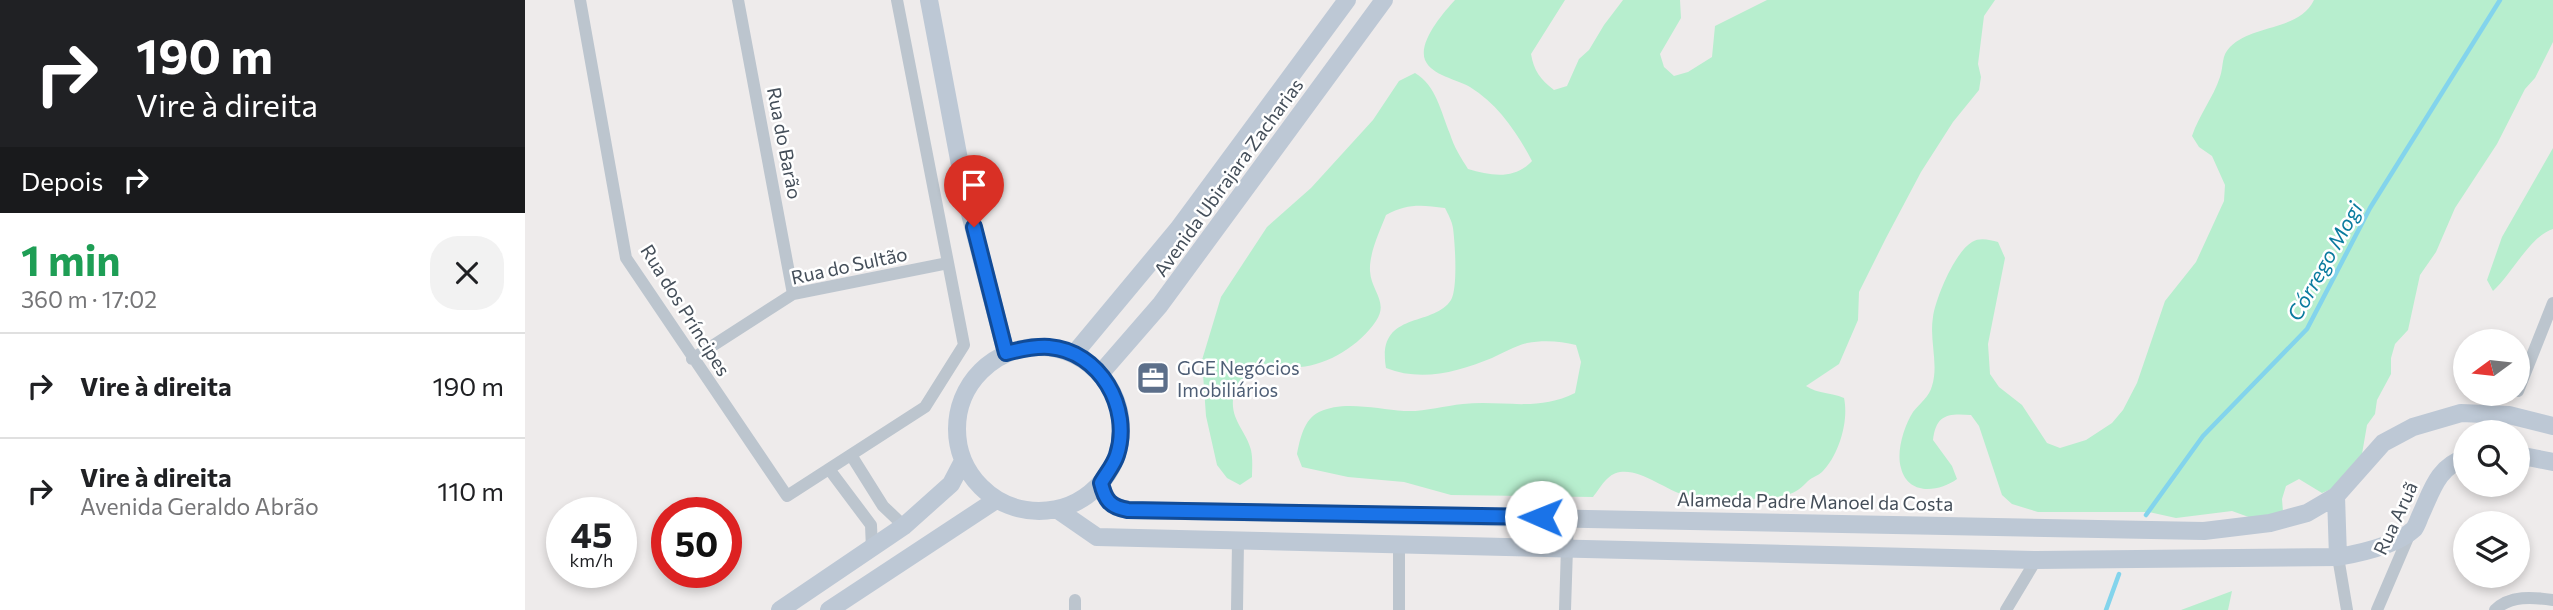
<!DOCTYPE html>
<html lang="pt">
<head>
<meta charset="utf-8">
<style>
  body { margin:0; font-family:Commissioner,sans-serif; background:#f2f2f2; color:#202124; height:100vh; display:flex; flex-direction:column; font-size:26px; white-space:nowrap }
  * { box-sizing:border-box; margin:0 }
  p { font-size:23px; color:#757577 }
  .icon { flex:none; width:38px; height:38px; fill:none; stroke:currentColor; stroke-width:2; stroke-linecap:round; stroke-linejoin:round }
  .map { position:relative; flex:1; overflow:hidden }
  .side { display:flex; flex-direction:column; background:#fff; width:525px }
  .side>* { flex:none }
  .banner { background:#202124; color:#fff; overflow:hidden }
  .needle { width:46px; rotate:255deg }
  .fabs { position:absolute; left:1928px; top:329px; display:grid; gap:14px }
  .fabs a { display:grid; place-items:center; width:77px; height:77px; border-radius:50%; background:#fff; box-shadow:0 4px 10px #0003; font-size:35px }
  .speed { position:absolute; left:21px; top:497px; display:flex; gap:14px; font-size:35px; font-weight:700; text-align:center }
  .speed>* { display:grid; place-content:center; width:91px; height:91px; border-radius:50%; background:#fff; box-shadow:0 4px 10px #0003; line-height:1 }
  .speed small { font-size:18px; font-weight:400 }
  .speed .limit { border:10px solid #d22; background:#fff; color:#111 }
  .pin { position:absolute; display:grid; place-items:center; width:60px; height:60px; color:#fff; margin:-72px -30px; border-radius:50% 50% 50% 0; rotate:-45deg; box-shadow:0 0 7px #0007 }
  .pin .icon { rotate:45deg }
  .me { position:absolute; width:77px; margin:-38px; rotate:271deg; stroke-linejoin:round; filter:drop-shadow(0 0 5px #0008) }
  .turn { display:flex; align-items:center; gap:24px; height:147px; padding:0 21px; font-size:32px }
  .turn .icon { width:91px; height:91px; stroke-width:2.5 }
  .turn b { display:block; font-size:49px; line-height:60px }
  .then { display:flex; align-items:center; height:66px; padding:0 21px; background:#0003; gap:14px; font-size:26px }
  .round { display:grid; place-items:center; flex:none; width:74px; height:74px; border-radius:28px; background:#f2f2f2 }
  .headline { display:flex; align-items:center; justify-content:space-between; height:119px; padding:0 21px }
  h1 { font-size:42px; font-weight:700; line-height:52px; color:#1e9e55 }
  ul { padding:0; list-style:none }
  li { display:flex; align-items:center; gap:21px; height:105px; padding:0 21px; border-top:2px solid #e0e0e0 }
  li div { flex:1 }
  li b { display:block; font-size:26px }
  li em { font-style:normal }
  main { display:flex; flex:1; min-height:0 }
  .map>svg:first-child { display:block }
  .green { fill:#b7eece }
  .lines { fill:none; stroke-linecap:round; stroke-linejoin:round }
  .stream { stroke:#83d4ec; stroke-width:4.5 }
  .building { fill:#c8cad1 }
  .street { stroke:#bcc5ce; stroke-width:12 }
  .secondary { stroke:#bdc8d5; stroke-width:18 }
  .route-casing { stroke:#114b97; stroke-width:18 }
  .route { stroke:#1a73e8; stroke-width:12 }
  .labels { text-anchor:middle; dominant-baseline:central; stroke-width:5; stroke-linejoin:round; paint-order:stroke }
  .street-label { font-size:19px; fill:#444e59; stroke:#fff }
  .service-label { font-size:19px; fill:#4e5e75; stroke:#fff; text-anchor:start }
  .water-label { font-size:21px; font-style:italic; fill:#0a7b9f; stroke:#fff }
</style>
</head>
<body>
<main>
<section class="side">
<div class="banner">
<div class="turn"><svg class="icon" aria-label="right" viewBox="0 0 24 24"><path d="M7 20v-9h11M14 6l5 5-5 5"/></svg><div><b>190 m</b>Vire à direita</div></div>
<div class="then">Depois<svg class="icon" aria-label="right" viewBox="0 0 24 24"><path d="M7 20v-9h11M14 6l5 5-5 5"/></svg></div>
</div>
<div class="headline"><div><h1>1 min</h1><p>360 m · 17:02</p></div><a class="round"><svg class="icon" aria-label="close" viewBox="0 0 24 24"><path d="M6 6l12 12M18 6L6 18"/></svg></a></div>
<ul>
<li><svg class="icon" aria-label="right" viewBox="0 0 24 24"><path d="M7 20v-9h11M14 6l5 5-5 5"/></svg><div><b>Vire à direita</b></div><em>190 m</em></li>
<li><svg class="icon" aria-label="right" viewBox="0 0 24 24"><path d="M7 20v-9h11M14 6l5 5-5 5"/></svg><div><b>Vire à direita</b><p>Avenida Geraldo Abrão</p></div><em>110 m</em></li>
</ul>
</section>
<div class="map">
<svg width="2028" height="610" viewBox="0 0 2028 610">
  <rect width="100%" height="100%" fill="#eeebeb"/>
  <path class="green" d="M 930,0 L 1040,0 L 1006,54 C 1009,71 1015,79 1029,90 L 1042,86 L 1054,59 L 1064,50 L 1079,25 L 1098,0 L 1155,0 L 1156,18 L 1135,54 L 1139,67 L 1149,76 L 1163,72 L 1187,57 L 1190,26 L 1242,0 L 1470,0 L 1459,16 L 1453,64 L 1456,77 L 1454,90 L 1428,122 L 1396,172 L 1361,238 L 1334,292 L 1333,320 L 1314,364 L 1281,386 C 1293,394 1305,392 1319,398 C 1324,421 1314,455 1297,472 C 1293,476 1287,477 1283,481 C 1276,488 1272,492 1262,495 C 1242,501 1181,500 1160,495 C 1140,490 1117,469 1095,472 C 1082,474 1076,487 1068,497 L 926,495 L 879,482 L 823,477 L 777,467 L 772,454 C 775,439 779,419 794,412 C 818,400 853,409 879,411 C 899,412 918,406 938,404 C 978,400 1012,412 1050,393 L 1056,362 L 1051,345 C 1036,341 1018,340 1002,343 C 990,346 978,353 967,358 C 933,372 896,382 861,368 C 851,310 908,328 926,300 C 933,288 930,243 928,228 C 927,221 923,214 920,208 C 897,205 883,203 861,215 C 855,231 844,253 845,271 C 846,291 864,302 851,321 C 835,345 803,365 775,367 C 765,368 757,363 748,363 C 731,362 709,384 708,400 C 706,420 722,433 726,450 C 728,459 727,469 727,477 L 715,485 L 702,478 L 692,465 L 681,416 L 677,360 L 696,297 L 742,227 L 786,188 L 848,120 L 874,81 L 890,73 C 911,85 916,112 925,134 C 929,147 936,158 943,169 C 966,176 990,180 1007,161 C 993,134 973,104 945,87 C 932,79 907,76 900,60 C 893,42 918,13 930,0 Z
    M 1789,0 L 2028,0 L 2028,42 L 2010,78 L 2000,89 L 1972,144 L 1930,208 L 1911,252 L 1895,275 L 1883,330 L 1870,344 L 1866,358 L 1866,374 L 1852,400 L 1850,414 L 1842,425 L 1837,454 L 1811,487 L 1797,493 L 1774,479 L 1761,486 L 1757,499 L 1758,512 L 1732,520 L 1707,511 L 1651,518 L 1624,512 L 1513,512 L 1487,504 L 1477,495 L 1454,426 L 1446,415 C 1422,413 1411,415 1408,440 L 1427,466 L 1432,479 C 1414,492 1383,496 1376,468 C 1371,452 1379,426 1388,412 C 1395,403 1404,397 1407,386 C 1414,364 1404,340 1408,317 C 1411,297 1430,252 1447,242 C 1455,237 1465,240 1473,242 L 1480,258 L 1463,344 L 1465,374 L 1474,387 L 1497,405 L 1522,443 L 1535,448 L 1561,440 L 1587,423 L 1598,410 L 1612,383 L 1640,301 L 1671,262 L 1699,201 L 1700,185 L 1687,156 L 1674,147 L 1667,136 C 1674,115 1688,98 1695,77 C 1699,65 1696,56 1705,47 C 1728,24 1774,31 1789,0 Z
    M 2028,148 L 2028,229 C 2005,236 1987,274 1968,291 L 1962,280 L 1977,237 Z
    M 1707,591 L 1703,610 L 1656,610 Z"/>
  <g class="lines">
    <path class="stream" d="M 1621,515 L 1678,436 L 1782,329 L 1845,208 L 1975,0
      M 1581,610 L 1594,574"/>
  </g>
  <path class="building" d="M 631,361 L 644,380 L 626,394 L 612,375 Z"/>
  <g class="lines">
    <path class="street" d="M 55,0 L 101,258 L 262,496 L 400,407 L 439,345 L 372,0
      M 213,0 L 268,294
      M 167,359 L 268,294 L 423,263
      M 1993,391 L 2028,303
      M 326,455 L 358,506 L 379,526
      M 304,469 L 346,525 L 347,549
      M 1813,557 L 1822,610
      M 550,610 L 550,600
      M 712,610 L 713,541
      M 874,610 L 874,544
      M 1040,610 L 1043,517
      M 1481,610 L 1511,560
      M 1852,610 L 1885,533
      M 1970,610 C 1985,595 2008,597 2028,600"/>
    <path class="secondary" d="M 404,0 L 442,202 L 481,353
      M432 429a82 82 0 1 1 164 0a82 82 0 1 1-164 0Z
      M 549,354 L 653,229 L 822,0
      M 575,374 L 635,305 L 859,0
      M 1993,455 L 2028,462
      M 576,483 C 580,500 585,507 603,510 L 1679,531 L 1745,523 L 1782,513 L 1811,496 L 1858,443 L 1888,427 L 1936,413 L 1984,415 L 2028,426
      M 1811,496 L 1813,557
      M 533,510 L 572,537 L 1511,560 L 1813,557 C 1836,553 1872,545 1889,529 C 1892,525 1894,518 1896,514 C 1907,490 1913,466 1941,458
      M 255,610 L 379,526 L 426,484 L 438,461
      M 304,610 L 471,500"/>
  </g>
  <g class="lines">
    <defs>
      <path id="route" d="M 449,227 L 481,353 C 496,349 509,346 524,347 C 575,351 607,408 592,455 C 589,465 581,474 576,483 C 580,500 585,507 603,510 L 1016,517"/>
    </defs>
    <use href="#route" class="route-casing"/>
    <use href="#route" class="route"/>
  </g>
  <defs>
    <symbol id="office-square" viewBox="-11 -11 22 22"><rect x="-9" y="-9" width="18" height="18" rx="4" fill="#5c6f8a" stroke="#fff"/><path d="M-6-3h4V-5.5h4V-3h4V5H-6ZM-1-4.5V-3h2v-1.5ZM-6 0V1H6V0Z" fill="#fff"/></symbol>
  </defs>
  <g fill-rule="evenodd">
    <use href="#office-square" x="609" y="359" width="38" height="38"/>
  </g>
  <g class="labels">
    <g class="street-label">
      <text transform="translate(260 143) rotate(79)">Rua do Barão</text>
      <text transform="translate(703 177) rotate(-54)">Avenida Ubirajara Zacharias</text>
      <text transform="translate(324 265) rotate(-12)">Rua do Sultão</text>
      <text transform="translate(161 310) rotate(58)">Rua dos Príncipes</text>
      <text transform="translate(1290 501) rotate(1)">Alameda Padre Manoel da Costa</text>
      <text transform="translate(1870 518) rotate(-65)">Rua Aruã</text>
    </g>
    <g class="service-label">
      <text x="652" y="367">GGE Negócios<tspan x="652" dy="22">Imobiliários</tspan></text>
    </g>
    <g class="water-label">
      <text transform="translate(1799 261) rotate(-61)">Córrego Mogi</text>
    </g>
  </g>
</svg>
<div class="fabs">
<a><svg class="needle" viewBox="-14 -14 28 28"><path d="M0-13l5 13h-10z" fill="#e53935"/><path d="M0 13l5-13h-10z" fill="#757577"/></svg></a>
<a><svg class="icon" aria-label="search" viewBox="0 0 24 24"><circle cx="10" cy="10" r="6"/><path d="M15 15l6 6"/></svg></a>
<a><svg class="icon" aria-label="layers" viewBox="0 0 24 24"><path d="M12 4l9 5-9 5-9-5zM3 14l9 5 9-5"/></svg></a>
</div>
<div class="speed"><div>45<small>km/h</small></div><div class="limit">50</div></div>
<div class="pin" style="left:449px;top:227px;background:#d93025"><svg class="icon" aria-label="arrive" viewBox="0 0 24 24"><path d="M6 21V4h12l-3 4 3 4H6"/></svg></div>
<svg class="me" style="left:1016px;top:517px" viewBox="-20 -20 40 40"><circle r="19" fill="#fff"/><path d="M0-13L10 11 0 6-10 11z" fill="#1a73e8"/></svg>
</div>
</main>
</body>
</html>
